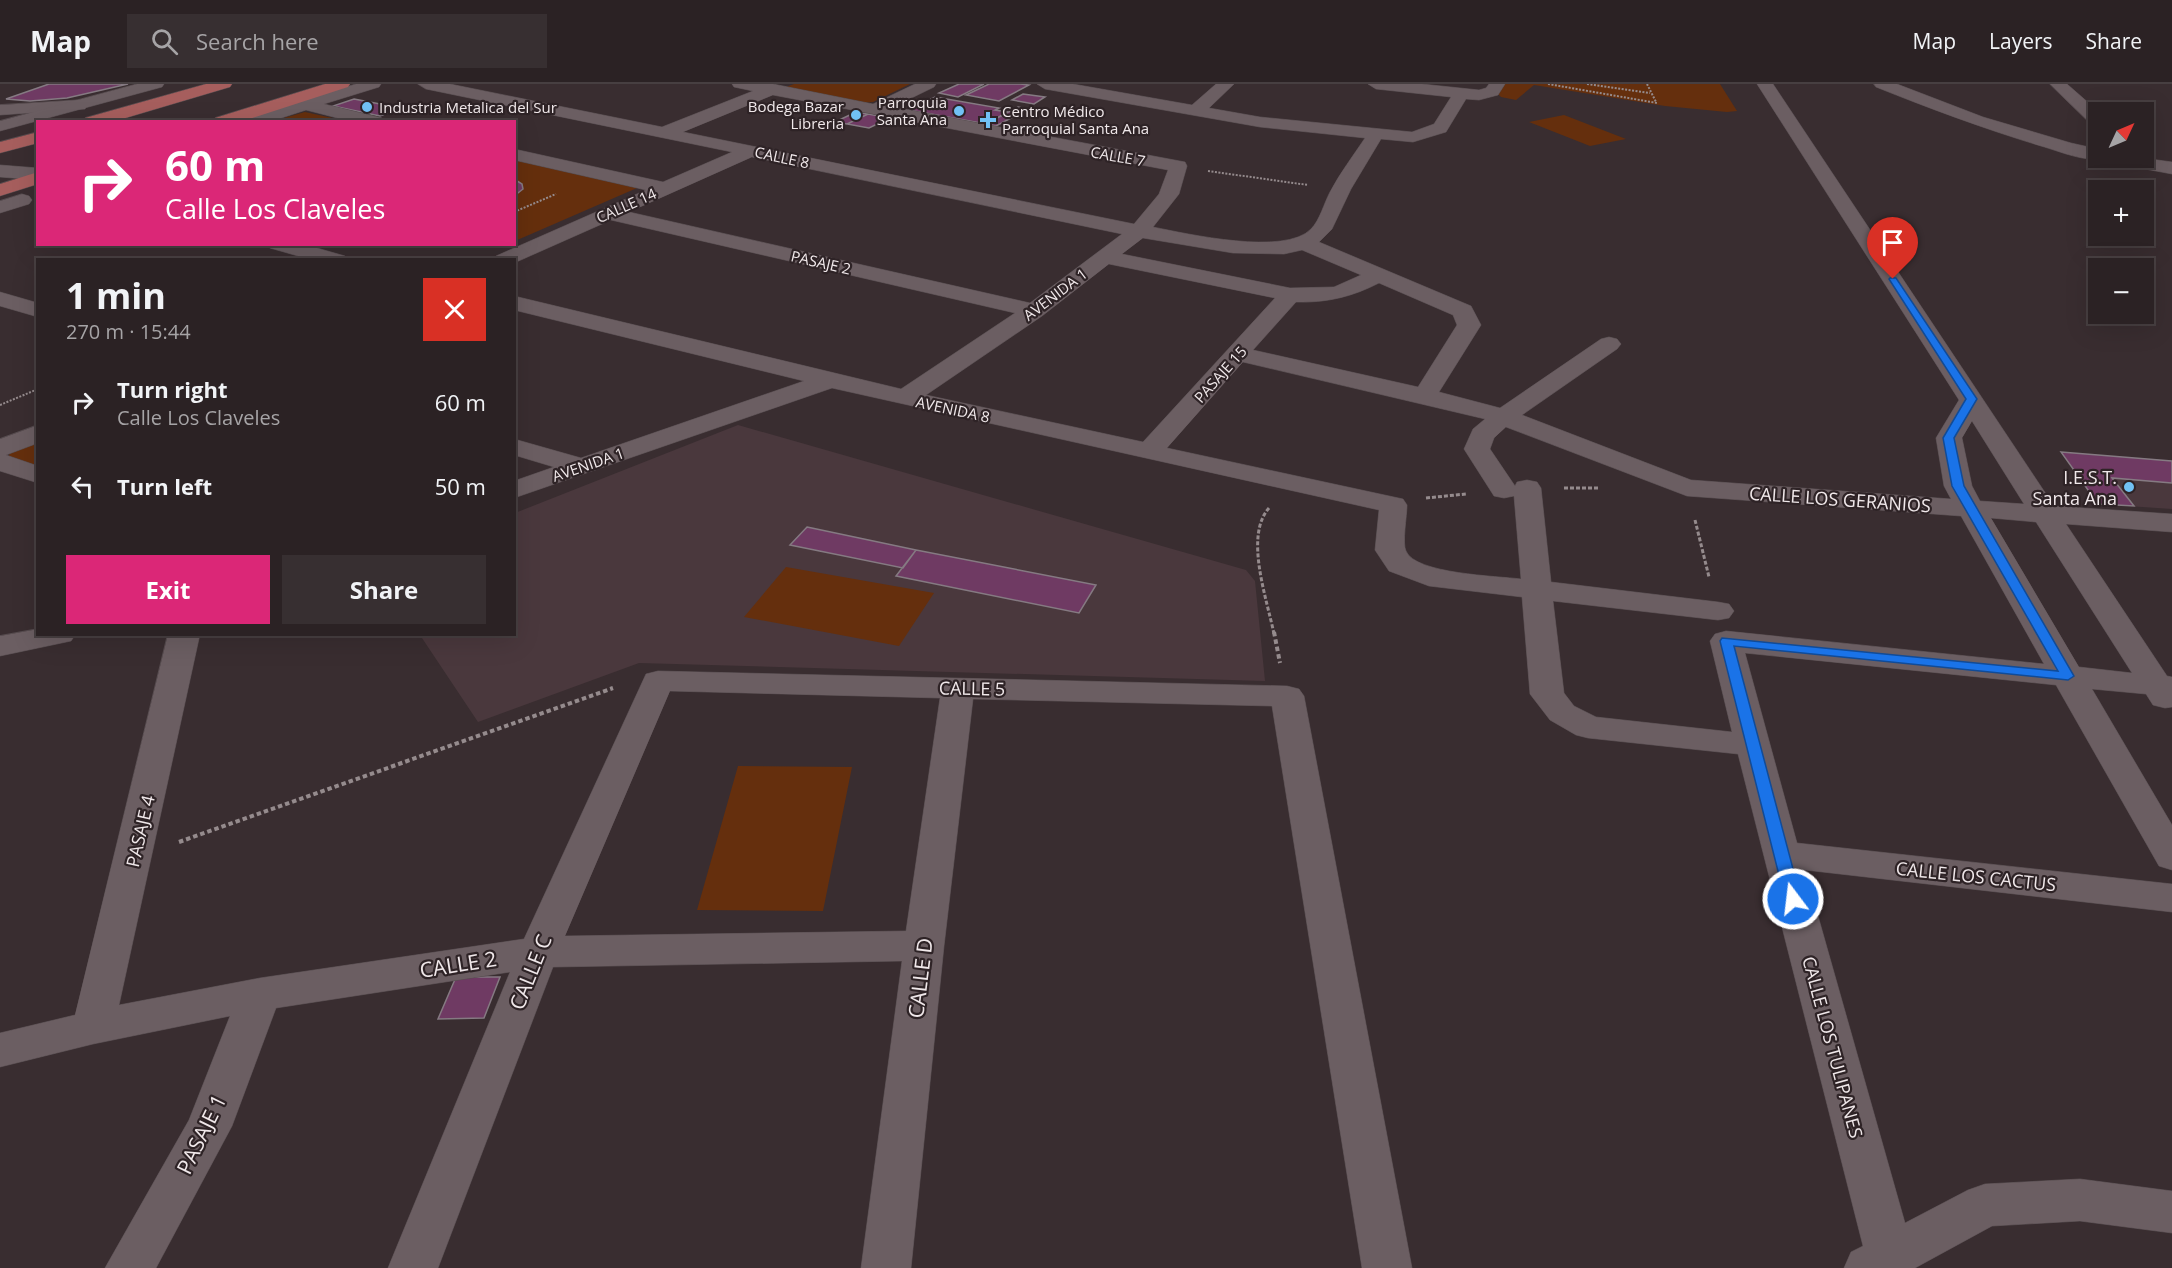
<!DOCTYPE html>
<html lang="en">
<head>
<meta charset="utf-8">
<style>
  body { margin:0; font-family:"Open Sans",sans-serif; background:#372f31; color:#f1f3f6; height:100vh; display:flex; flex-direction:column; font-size:22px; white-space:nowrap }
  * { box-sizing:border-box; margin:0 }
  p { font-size:20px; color:#a6a4a6 }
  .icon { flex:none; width:33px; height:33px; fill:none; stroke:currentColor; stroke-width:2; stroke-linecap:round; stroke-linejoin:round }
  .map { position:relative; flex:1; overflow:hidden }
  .drawer { position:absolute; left:36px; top:174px; width:480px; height:378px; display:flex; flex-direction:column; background:#2b2224; border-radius:0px; box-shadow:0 6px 24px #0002,0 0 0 2px #473f41 }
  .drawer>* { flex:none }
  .guide { position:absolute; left:36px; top:36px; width:480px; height:126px; border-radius:0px; box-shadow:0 6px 24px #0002,0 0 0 2px #473f41; background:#db2777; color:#fff; overflow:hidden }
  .needle { width:39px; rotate:46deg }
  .tools { position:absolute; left:2088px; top:18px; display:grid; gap:12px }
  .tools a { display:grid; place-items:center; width:66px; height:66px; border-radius:0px; background:#2b2224; box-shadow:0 6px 24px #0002,0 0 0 2px #473f41; font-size:30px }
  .pin { position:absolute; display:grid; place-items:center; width:51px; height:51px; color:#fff; margin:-62px -26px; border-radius:50% 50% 50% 0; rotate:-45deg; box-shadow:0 0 6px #0007 }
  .pin .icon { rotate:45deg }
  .me { position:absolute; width:66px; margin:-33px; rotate:345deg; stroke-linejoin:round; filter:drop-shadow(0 0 4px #0008) }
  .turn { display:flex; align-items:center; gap:21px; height:126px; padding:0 30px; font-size:27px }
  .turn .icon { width:78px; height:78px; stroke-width:2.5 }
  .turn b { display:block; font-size:42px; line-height:51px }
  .round { display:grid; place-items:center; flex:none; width:63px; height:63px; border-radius:0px; background:#372f31 }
  .summary { display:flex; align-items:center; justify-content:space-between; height:102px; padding:0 30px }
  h1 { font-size:36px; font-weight:700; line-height:45px }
  .cta { display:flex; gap:12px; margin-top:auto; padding:12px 30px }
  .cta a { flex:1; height:69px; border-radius:0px; background:#db2777; color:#fff; font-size:24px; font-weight:700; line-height:69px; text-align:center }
  .cta a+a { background:#372f31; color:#f1f3f6 }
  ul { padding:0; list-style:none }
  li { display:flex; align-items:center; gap:18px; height:84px; padding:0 30px }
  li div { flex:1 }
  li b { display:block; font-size:22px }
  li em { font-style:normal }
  header { display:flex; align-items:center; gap:36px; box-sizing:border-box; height:84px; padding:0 30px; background:#2b2224; border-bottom:2px solid #473f41 }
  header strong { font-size:28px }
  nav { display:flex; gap:33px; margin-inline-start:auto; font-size:21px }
  .search { width:420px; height:54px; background:#372f31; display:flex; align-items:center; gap:15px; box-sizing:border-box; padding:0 21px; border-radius:0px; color:#a6a4a6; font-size:22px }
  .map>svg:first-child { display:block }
  .built { fill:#4a383d }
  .green { fill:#652f0d }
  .building { fill:#6f3a63; stroke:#857a82; stroke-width:1.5 }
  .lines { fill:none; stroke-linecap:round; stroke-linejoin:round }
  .street-casing { stroke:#564c4f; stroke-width:1 }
  .secondary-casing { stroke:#564c4f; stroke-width:1 }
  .primary-casing { stroke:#564c4f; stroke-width:1 }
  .path-far2 { stroke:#958b8d; stroke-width:2; stroke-dasharray:2 1.5; stroke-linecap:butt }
  .path-far1 { stroke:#958b8d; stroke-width:3; stroke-dasharray:4 2; stroke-linecap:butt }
  .path { stroke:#958b8d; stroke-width:4; stroke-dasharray:4.5 3; stroke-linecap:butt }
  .street { fill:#6b5e62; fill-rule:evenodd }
  .secondary { fill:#6b5e62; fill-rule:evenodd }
  .primary { fill:#a65e5d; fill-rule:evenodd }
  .route { fill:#1a73e8; stroke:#114b97; stroke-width:1.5 }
  .poi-dot { fill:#71c1f5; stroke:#2e2326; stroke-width:2 }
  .labels { text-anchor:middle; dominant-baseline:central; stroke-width:4.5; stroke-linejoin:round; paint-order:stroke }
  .far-poi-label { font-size:15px; fill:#f0e8ea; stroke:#2e2326; text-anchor:end }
  .far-street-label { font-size:15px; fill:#f0e8ea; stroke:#2e2326 }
  .poi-label { font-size:18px; fill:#f0e8ea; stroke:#2e2326; text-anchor:end }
  .street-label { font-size:18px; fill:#f0e8ea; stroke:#2e2326 }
  .near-street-label { font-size:21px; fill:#f0e8ea; stroke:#2e2326 }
</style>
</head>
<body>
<header>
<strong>Map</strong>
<div class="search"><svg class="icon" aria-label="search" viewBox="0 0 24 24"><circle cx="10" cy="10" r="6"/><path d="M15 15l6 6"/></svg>Search here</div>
<nav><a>Map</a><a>Layers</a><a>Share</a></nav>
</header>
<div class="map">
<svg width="2172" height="1184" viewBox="0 0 2172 1184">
  <rect width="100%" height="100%" fill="#392d30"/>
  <path class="built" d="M 738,341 L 1246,486 L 1255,497 L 1265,597 L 639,579 L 478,638 L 420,551 L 514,550 L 515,429 Z
    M 2061,368 L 2172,377 L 2172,425 L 2098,420 Z"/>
  <path class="green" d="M 794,0 L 910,0 L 873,18 L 861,19 L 786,3 Z
    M 1504,0 L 1720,0 L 1737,27 L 1727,28 L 1665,22 L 1534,1 L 1516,16 L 1501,13 L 1497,9 Z
    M 305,28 L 346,37 L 273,37 Z
    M 1564,31 L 1626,55 L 1590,62 L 1529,38 Z
    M 515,76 L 637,104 L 515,157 Z
    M 37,354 L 37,383 L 9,373 L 10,366 Z
    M 786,483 L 934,509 L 899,562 L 744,533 Z
    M 738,682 L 852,683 L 823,827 L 697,826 Z"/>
  <path class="building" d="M 49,0 L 128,0 L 67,14 L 30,17 L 6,15 Z
    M 959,0 L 984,0 L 958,13 L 939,9 Z
    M 989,0 L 1020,0 L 1029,1 L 999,17 L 966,11 Z
    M 1023,10 L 1045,13 L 1034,20 L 1012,16 Z
    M 935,13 L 999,24 L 995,26 L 1008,28 L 986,40 L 909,26 Z
    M 354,15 L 401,24 L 380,32 L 333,22 Z
    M 1018,23 L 1028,25 L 996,42 L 986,40 Z
    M 856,28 L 868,30 L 847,40 L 835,38 Z
    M 868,30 L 890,34 L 869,44 L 847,40 Z
    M 514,95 L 522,100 L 523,105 L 514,112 Z
    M 2061,368 L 2172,377 L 2172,399 L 2112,394 L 2134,422 L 2098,420 Z
    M 807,443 L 916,466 L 903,484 L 790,461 Z
    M 916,466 L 1096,501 L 1079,529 L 896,492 Z
    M 456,893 L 500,893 L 484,934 L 438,935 Z"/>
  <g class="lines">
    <defs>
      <path id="street" d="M 356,0 L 381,0 L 379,3 L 324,20 L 382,34 L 384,38 L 353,38 L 306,26 L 269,38 L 241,38 L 243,34 Z
        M 418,0 L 450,0 L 662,43 L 753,7 L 734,3 L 732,0 L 773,0 L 873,20 L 915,0 L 936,0 L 934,3 L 893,23 L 1185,78 L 1187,82 L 1179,110 L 1153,143 C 1188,150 1285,172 1311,145 C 1320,136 1324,119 1330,108 C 1340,89 1353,72 1365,54 L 1260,43 L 1045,5 L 1037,0 L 1073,0 L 1192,21 L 1216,0 L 1234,0 L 1209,24 L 1260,33 L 1412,48 L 1434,40 L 1451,13 L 1376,5 L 1368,0 L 1422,0 L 1479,6 L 1486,4 L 1489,0 L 1505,0 L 1498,11 L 1479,16 L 1466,15 L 1446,48 L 1413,58 L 1381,55 L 1351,105 L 1332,145 L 1319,158 L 1471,222 L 1481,241 L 1439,308 L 1500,324 L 1601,255 L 1609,253 L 1617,255 L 1621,260 L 1617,265 L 1522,331 L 1691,396 L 1951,415 L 1944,402 L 1936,354 L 1959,316 L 1757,0 L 1773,0 L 2054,422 L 2172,430 L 2172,448 L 2066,440 L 2167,592 L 2172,593 L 2172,623 L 2165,624 L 2153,621 L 2146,610 L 2092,605 L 2172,741 L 2172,786 L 2159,782 L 2056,601 L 1745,569 L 1797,759 L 2172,800 L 2172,828 L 1805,786 L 1905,1139 L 1968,1106 L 1985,1100 L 2080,1095 L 2172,1107 L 2172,1149 L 2080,1137 L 1992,1142 L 1915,1184 L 1844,1184 L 1851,1168 L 1863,1162 L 1738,670 L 1588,654 L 1576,651 L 1550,636 L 1530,610 L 1522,513 L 1429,502 L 1389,487 L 1375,466 L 1379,426 L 832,304 L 514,414 L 514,397 L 554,383 L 514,371 L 514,355 L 581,374 L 804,297 L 514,226 L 514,212 L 901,305 L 1015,229 L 611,136 L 514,179 L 514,176 L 493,176 L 496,172 L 646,106 L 514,76 L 514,65 L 663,98 L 732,68 L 426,5 ZM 773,11 L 1168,86 L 1159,110 L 1134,140 L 683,48 ZM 752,73 L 1122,150 L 1030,219 L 629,128 ZM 1143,154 L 1233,169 L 1284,170 L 1302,166 L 1361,191 L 1334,203 L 1290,204 L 1122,170 ZM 1109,180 L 1275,214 L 1143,358 L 926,311 L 1042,232 ZM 1379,199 L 1453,231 L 1457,241 L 1418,303 L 1253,266 L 1296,218 C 1326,219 1352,213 1379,199 ZM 1243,278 L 1485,335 L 1473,345 L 1464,365 L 1494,412 L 1504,414 L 1514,412 L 1521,495 C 1498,492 1415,490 1406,467 C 1402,459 1407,432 1407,421 L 1403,415 L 1167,364 ZM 1972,337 L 2024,420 L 1980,417 L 1972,402 L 1962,354 ZM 1506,343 L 1687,412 L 1961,432 L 2044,580 L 1726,547 L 1715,550 L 1710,557 L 1732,648 L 1596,633 L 1574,622 L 1564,609 L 1553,517 L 1718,536 L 1729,534 L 1734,527 L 1729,520 L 1718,518 L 1551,498 L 1541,404 L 1537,398 L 1527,396 L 1517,398 L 1515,402 L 1490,365 L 1494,354 ZM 1991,434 L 2036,438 L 2132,589 L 2079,583 Z
        M 1874,0 L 1897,0 L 1983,33 L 2071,59 L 2098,65 L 2098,74 L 2143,74 L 2172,78 L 2172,90 L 2113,79 L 2107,78 L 2104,74 C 2086,79 2059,67 2041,62 C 1985,45 1931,25 1876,3 Z
        M 2050,0 L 2067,0 L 2099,28 L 2098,42 L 2092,41 Z
        M 79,16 L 85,17 L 87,21 L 85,25 L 0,31 L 0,21 Z
        M 22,110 L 29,112 L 32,116 L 29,120 L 0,129 L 0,117 Z
        M 267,160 L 303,160 L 345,172 L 348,176 L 312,176 L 270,164 Z
        M 0,208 L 38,219 L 38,233 L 0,222 Z
        M 38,341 L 38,359 L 6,371 L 38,382 L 38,399 L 0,387 L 0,355 Z
        M 38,545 L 38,550 L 76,550 L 71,557 L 0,572 L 0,552 Z
        M 168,550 L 200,550 L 119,921 L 260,894 L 524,855 L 646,590 L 658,587 L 1287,602 L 1299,605 L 1304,612 L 1412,1184 L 1362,1184 L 1272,622 L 973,615 L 944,862 L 911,1184 L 861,1184 L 902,877 L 553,883 L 438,1184 L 388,1184 L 510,888 L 276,924 L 232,1042 L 156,1184 L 105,1184 L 189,1036 L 230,932 L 93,960 L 0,983 L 0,949 L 75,931 ZM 670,607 L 940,614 L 906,847 L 565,852 Z"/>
      <path id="secondary" d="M 137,0 L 164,0 L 162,3 L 0,47 L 0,37 Z
        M 0,81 L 38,84 L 38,96 L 0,93 Z"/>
      <path id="primary" d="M 206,0 L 232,0 L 230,3 L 112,38 L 83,38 L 85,34 Z
        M 325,0 L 350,0 L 348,3 L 240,38 L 213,38 L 215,34 Z
        M 38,48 L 38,59 L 0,69 L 0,58 Z
        M 38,88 L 38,100 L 0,112 L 0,100 Z"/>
    </defs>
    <use href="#street" class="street-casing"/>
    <use href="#secondary" class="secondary-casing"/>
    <use href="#primary" class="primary-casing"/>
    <path class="path-far2" d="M 1548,0 L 1657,19
      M 1587,0 L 1650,9
      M 1647,0 L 1656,18
      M 1208,87 L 1308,101
      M 514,128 L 556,110
      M 0,321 L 38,305"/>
    <path class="path-far1" d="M 1564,404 L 1598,404
      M 1426,414 L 1466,410
      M 1269,424 C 1244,452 1267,515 1274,550
      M 1695,436 L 1709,493"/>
    <path class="path" d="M 1274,548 L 1280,579
      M 179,758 L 613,604"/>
    <use href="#street" class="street"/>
    <use href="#secondary" class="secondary"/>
    <use href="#primary" class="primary"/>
  </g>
  <path class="route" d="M 1890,194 L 1896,194 L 1977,315 L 1954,354 L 1964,402 L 2074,592 L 2068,596 L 1734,562 L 1801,815 L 1799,819 L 1787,819 L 1785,815 L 1720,557 L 1722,554 L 2058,587 L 1952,402 L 1943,354 L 1966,315 L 1889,195 Z"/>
  <g class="poi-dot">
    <circle cx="367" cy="23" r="6"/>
    <circle cx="959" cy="27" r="6"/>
    <circle cx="856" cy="31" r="6"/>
    <path d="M985 27h6v6h6v6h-6v6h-6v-6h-6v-6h6z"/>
    <circle cx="2129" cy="403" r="6"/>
  </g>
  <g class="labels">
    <g class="far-poi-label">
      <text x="947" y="18">Parroquia<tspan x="947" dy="17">Santa Ana</tspan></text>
      <text x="844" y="22">Bodega Bazar<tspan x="844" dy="17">Libreria</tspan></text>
      <text x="379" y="23" text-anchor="start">Industria Metalica del Sur</text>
      <text x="1002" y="27" text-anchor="start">Centro Médico<tspan x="1002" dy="17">Parroquial Santa Ana</tspan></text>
    </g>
    <g class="far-street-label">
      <text transform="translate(1118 72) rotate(10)">CALLE 7</text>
      <text transform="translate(782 73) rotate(12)">CALLE 8</text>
      <text transform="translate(626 121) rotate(-24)">CALLE 14</text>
      <text transform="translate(821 178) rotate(13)">PASAJE 2</text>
      <text transform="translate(1055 210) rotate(-37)">AVENIDA 1</text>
      <text transform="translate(1220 290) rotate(-48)">PASAJE 15</text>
      <text transform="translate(953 325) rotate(12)">AVENIDA 8</text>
      <text transform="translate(588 380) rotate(-19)">AVENIDA 1</text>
    </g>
    <g class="poi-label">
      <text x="2117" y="393">I.E.S.T.<tspan x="2117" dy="21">Santa Ana</tspan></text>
    </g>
    <g class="street-label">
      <text transform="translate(1840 415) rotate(4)">CALLE LOS GERANIOS</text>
      <text transform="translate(972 604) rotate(1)">CALLE 5</text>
      <text transform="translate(140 747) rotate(-77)">PASAJE 4</text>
      <text transform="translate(1976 792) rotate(6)">CALLE LOS CACTUS</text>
      <text transform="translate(1833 963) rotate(75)">CALLE LOS TULIPANES</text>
    </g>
    <g class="near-street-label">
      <text transform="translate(458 880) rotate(-9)">CALLE 2</text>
      <text transform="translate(530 888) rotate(-68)">CALLE C</text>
      <text transform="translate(920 894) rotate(-83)">CALLE D</text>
      <text transform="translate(201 1050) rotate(-64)">PASAJE 1</text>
    </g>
  </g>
</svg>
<div class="tools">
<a><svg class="needle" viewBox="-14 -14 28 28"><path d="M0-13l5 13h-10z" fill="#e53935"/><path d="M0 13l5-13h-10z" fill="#a6a4a6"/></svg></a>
<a>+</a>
<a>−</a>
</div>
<div class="pin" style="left:1893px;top:195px;background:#d93025"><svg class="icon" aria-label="arrive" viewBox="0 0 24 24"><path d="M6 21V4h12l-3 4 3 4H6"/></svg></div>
<svg class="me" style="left:1793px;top:815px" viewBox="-20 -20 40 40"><circle r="17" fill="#1a73e8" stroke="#fff" stroke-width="3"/><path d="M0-11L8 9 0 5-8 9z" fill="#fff"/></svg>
<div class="guide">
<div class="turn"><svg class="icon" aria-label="right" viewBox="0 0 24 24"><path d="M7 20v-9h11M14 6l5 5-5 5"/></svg><div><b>60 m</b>Calle Los Claveles</div></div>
</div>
<section class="drawer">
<div class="summary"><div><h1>1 min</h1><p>270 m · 15:44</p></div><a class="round" style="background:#d93025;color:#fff"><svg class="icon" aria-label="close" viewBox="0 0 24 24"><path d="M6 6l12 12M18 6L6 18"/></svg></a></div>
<ul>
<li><svg class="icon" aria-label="right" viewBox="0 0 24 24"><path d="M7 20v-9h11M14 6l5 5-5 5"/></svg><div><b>Turn right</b><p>Calle Los Claveles</p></div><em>60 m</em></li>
<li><svg class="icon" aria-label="left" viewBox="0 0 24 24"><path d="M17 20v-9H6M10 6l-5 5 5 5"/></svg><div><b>Turn left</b></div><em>50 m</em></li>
</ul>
<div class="cta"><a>Exit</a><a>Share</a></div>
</section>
</div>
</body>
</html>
